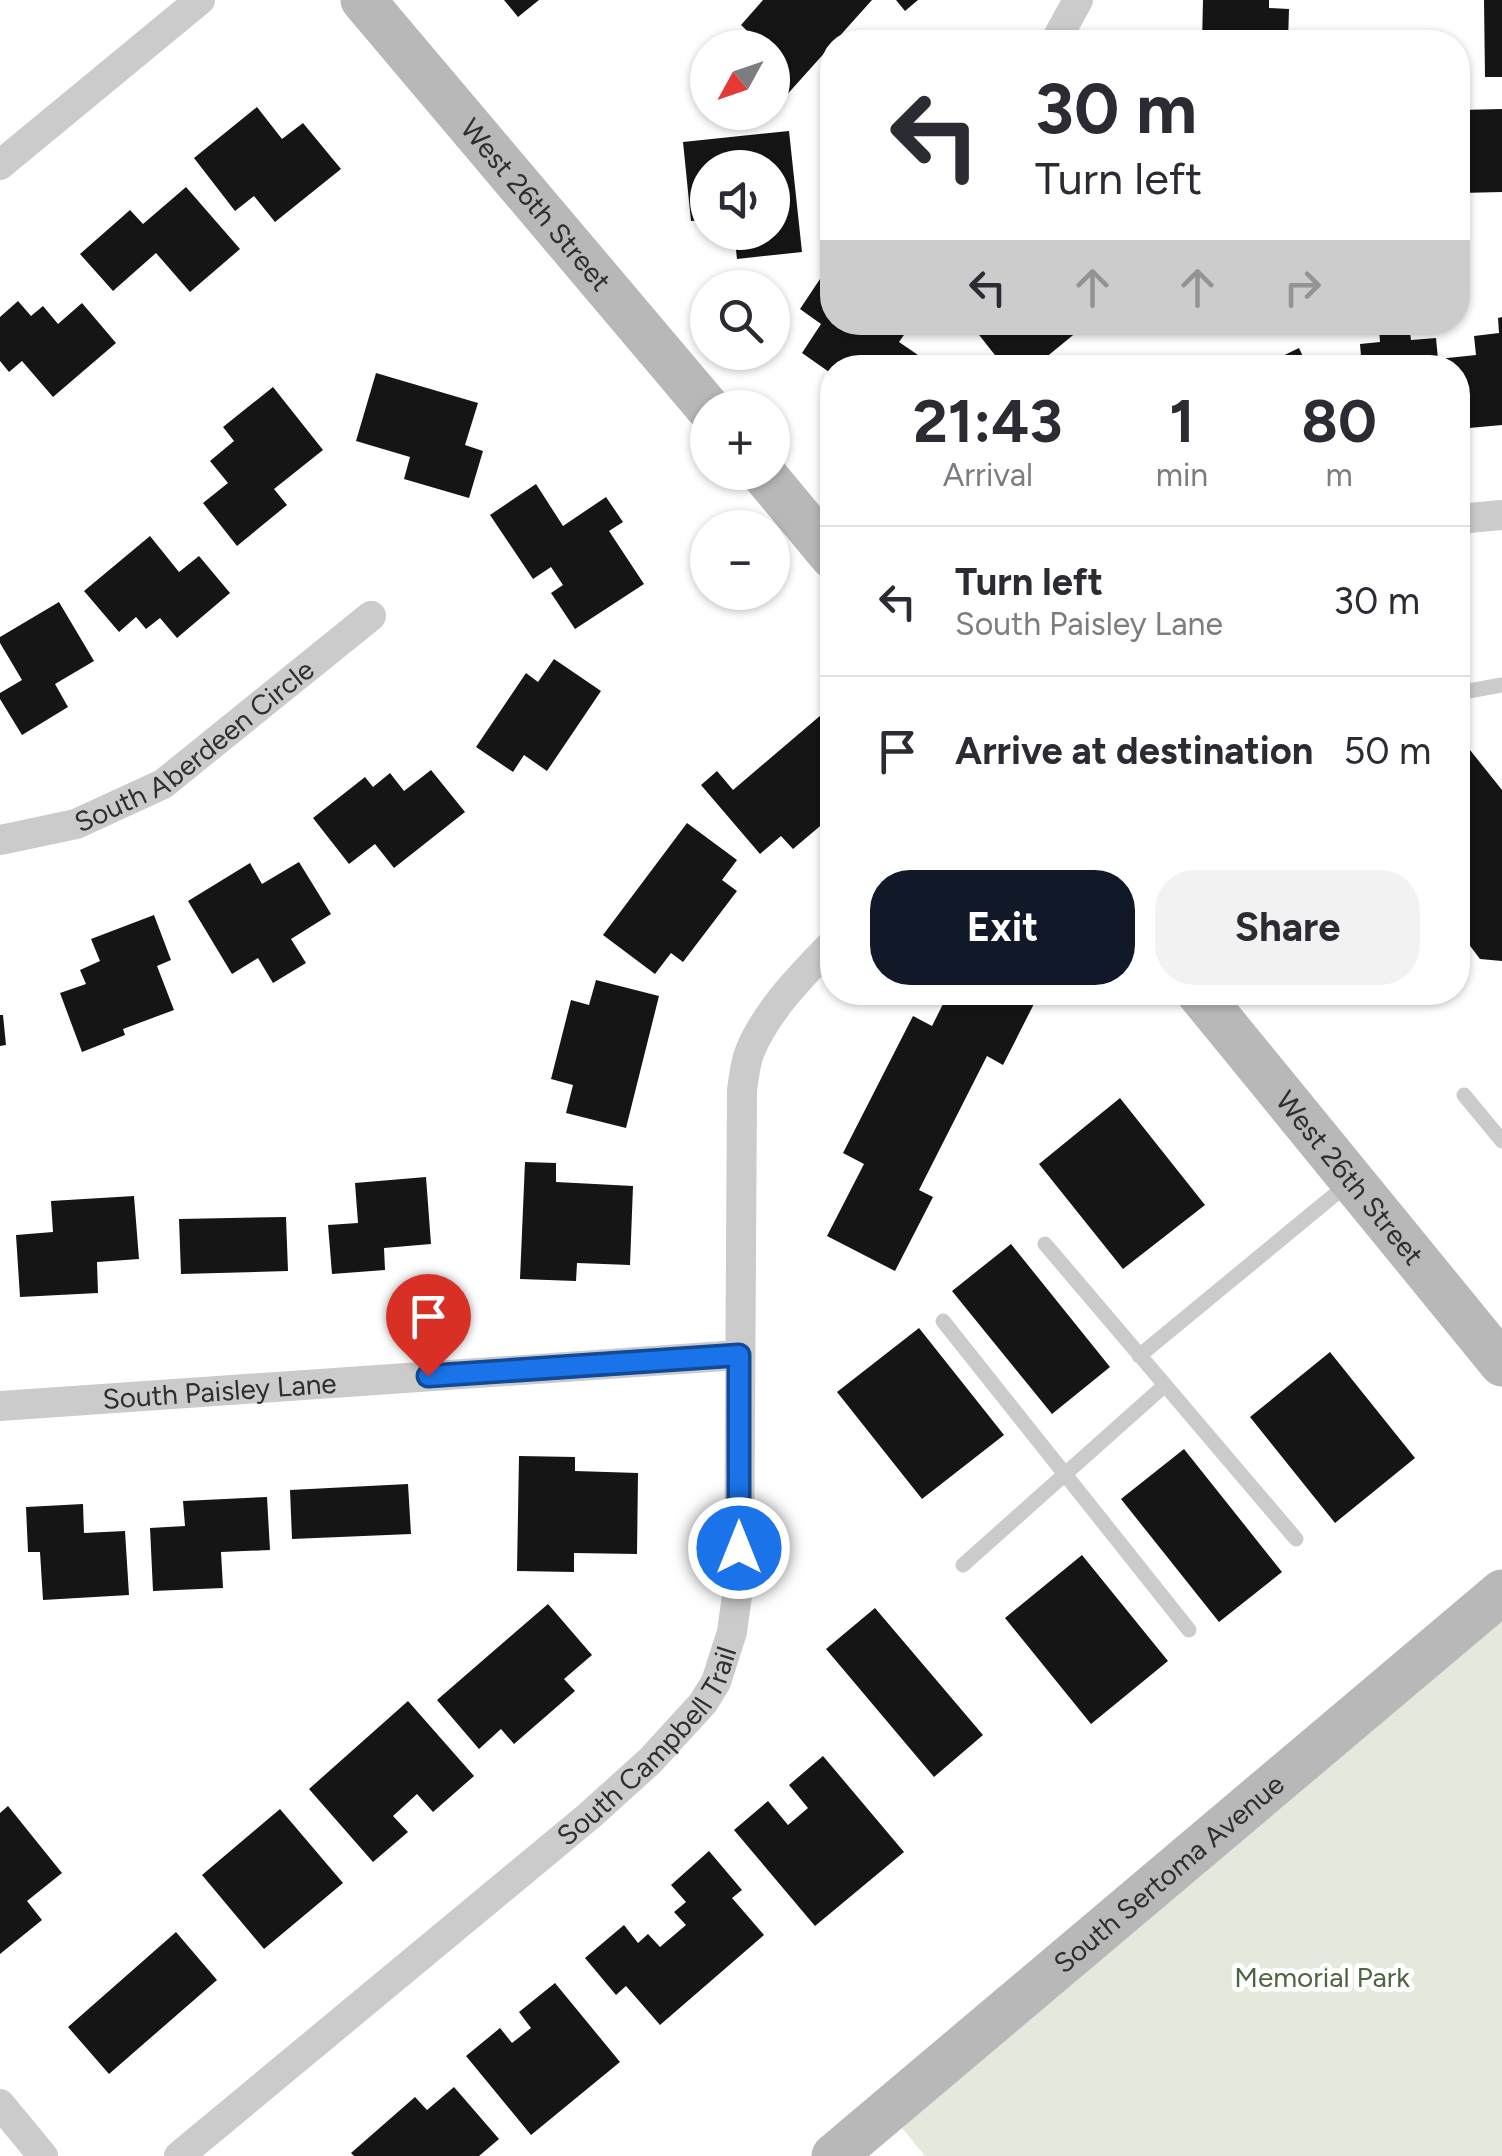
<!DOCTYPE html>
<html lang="en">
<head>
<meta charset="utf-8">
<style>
  body { margin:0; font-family:Figtree,sans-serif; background:#f2f2f3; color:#2b2b33; height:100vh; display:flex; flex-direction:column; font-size:38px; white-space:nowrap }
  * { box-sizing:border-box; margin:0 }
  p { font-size:32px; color:#7c7c81 }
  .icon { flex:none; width:55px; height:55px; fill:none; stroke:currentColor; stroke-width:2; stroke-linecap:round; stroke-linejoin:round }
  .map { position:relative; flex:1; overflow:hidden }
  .panel { position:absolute; left:820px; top:355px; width:650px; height:650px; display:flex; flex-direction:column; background:#fff; border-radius:40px; box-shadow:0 2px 8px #0004 }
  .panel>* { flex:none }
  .top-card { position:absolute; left:820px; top:30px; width:650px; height:305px; border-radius:40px; box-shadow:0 2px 8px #0004; background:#fff; color:#2b2b33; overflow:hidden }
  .needle { width:65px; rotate:230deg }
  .buttons { position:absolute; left:690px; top:30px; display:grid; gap:20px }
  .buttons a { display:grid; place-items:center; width:100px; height:100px; border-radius:50%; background:#fff; box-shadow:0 2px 8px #0004; font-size:50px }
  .pin { position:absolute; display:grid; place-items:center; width:85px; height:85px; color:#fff; margin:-102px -42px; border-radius:50% 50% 50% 0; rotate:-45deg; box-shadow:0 0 10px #0007 }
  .pin .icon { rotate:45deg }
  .me { position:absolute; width:110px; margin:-55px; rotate:0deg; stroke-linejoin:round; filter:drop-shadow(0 0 8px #0008) }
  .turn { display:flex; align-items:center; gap:35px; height:210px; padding:0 50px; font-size:45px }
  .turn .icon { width:130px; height:130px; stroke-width:2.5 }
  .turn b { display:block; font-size:70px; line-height:85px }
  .lanes { display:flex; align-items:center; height:95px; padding:0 50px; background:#0003; justify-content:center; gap:50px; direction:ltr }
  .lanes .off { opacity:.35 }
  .eta { display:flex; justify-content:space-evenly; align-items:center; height:170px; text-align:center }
  .eta b { font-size:60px; font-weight:700; line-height:70px }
  .action { display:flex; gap:20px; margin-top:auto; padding:20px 50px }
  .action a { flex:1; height:115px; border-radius:40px; background:#111827; color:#fff; font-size:40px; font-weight:700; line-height:115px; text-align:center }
  .action a+a { background:#f2f2f3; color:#2b2b33 }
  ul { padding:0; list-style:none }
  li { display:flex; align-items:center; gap:30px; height:150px; padding:0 50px; border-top:2px solid #e1e1e2 }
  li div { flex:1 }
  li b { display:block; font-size:38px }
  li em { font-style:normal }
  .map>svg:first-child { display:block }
  .green { fill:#e3e9dd }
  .building { fill:#151515 }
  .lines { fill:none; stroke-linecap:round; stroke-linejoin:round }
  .lane { stroke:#cbcbcb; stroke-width:15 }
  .street { stroke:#cbcbcb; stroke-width:30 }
  .secondary { stroke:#b8b8b8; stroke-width:45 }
  .route-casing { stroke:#114b97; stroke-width:25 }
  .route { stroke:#1a73e8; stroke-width:18 }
  .labels { text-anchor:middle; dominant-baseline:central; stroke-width:10; stroke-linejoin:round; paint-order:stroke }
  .street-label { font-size:28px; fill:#2e2e2e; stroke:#fff }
  .park-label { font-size:28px; fill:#4f6441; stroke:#fff }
</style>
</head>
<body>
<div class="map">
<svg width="1502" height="2156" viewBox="0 0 1502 2156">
  <rect width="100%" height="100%" fill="#fff"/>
  <path class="green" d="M 1502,1592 L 1502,2156 L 925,2156 L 888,2111 Z"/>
  <path class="building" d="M 504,0 L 539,0 L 518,17 Z
    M 763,0 L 872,0 L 775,108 L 772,105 L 772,48 L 765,48 L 741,25 Z
    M 896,0 L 918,0 L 905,11 Z
    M 1203,0 L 1269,0 L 1269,8 L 1289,9 L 1288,42 L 1202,42 Z
    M 1484,0 L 1502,0 L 1502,77 L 1485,77 Z
    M 257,107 L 282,139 L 303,123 L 341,169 L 275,222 L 254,196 L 235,211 L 194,158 Z
    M 1502,109 L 1502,192 L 1461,193 L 1459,110 Z
    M 789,131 L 802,252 L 737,259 L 734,232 L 772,232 L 772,168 L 708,168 L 708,220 L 691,221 L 683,142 Z
    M 186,187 L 240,249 L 190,292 L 156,253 L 113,291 L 80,254 L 130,210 L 143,224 Z
    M 832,261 L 832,322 L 907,322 L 911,325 L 899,342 L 918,355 L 909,368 L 832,368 L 832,374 L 802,353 L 821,324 L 800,309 Z
    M 18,301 L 31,316 L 43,306 L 58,324 L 82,303 L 116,343 L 53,397 L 22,361 L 9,372 L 0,361 L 0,317 Z
    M 1502,317 L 1502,425 L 1458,429 L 1458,368 L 1362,368 L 1360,344 L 1380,342 L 1379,327 L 1409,324 L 1411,340 L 1436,338 L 1438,359 L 1476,355 L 1474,336 L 1499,333 L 1498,318 Z
    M 969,322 L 1089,322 L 1033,368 L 1005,368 Z
    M 1299,348 L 1307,365 L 1322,357 L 1327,368 L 1273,368 L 1270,362 Z
    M 376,373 L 478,403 L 465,445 L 483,451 L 469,498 L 404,479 L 410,457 L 356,441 Z
    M 273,387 L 323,450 L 274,489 L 287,505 L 237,546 L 203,503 L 228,483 L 210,461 L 234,441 L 223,427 Z
    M 536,484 L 563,526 L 606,497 L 623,522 L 609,531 L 644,584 L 575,629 L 551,593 L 563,585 L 551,567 L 533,579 L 490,515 Z
    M 150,536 L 179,572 L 199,556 L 230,593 L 177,638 L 160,618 L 146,629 L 136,617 L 119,632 L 84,591 Z
    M 59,602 L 94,661 L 55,684 L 68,707 L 22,735 L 0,699 L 0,693 L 22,680 L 0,643 L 0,637 Z
    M 554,659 L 601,691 L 547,771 L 524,755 L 513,772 L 476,747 L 526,673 L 538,682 Z
    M 821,715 L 832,728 L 832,816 L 793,849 L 781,836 L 760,854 L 701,785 L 717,771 L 733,790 Z
    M 1466,745 L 1502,790 L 1502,961 L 1480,959 L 1458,930 L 1458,752 Z
    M 431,770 L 465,812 L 394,868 L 375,844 L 349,864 L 313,818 L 365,777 L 373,787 L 390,773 L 404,791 Z
    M 687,823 L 737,860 L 722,880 L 737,891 L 683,962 L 671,953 L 655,974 L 603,935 Z
    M 299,862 L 331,914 L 291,939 L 306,963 L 273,983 L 258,958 L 232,974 L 188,901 L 250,863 L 262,884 Z
    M 154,915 L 171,960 L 157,966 L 174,1010 L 123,1029 L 125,1035 L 82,1052 L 60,993 L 86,984 L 80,970 L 100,961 L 91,939 Z
    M 596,980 L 659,996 L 626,1128 L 566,1113 L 573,1085 L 551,1079 L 571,1000 L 589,1005 Z
    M 949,992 L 1040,992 L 1003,1065 L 987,1056 L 919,1190 L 933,1197 L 895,1271 L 827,1236 L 864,1164 L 843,1153 L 913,1016 L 932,1026 Z
    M 0,1015 L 3,1015 L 6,1045 L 0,1046 Z
    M 1120,1098 L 1205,1205 L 1123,1269 L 1039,1164 Z
    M 525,1162 L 556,1163 L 556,1182 L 633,1186 L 630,1265 L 577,1263 L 576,1281 L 520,1279 Z
    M 426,1177 L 431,1244 L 384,1248 L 385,1270 L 332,1274 L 328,1225 L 358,1223 L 355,1183 Z
    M 134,1196 L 139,1259 L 97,1262 L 98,1293 L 20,1297 L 16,1235 L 53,1232 L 51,1201 Z
    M 286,1217 L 288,1271 L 181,1274 L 179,1219 Z
    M 1011,1244 L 1110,1367 L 1052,1414 L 952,1291 Z
    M 919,1328 L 1004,1435 L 922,1499 L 837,1392 Z
    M 1330,1352 L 1415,1458 L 1335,1523 L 1250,1417 Z
    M 1184,1449 L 1282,1572 L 1219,1622 L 1121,1499 Z
    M 519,1456 L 575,1457 L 575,1471 L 638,1473 L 637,1554 L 574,1553 L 574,1572 L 517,1571 Z
    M 408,1484 L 411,1534 L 292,1539 L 290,1490 Z
    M 267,1497 L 270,1550 L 221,1552 L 223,1588 L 153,1591 L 150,1528 L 185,1526 L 183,1501 Z
    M 83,1504 L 84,1533 L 125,1531 L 129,1595 L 43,1600 L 40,1552 L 28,1552 L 26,1507 Z
    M 1082,1555 L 1168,1661 L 1091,1724 L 1005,1618 Z
    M 548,1604 L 592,1655 L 564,1679 L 575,1691 L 514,1744 L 501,1729 L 479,1749 L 437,1700 Z
    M 875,1608 L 983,1735 L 934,1777 L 826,1649 Z
    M 408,1701 L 474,1776 L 433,1812 L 417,1794 L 393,1816 L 408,1832 L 373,1862 L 309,1789 Z
    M 823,1756 L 904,1852 L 815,1926 L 734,1830 L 768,1801 L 788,1825 L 808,1808 L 789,1785 Z
    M 8,1806 L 62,1873 L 27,1901 L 42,1920 L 0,1954 L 0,1813 Z
    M 280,1809 L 343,1883 L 264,1949 L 202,1875 Z
    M 709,1851 L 742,1890 L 732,1898 L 764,1935 L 660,2025 L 626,1986 L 616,1995 L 585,1958 L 624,1925 L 638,1943 L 648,1934 L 660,1947 L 686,1925 L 674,1912 L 686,1902 L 671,1885 Z
    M 176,1932 L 217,1980 L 109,2074 L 68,2027 Z
    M 555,1983 L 620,2062 L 531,2135 L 466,2056 L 500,2028 L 512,2043 L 531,2028 L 519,2012 Z
    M 454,2087 L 499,2139 L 479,2156 L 354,2156 L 351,2153 L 415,2097 L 427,2110 Z"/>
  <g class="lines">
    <path class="lane" d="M 1458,693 L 1502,685
      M 1464,1095 L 1502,1141
      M 1045,1244 L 1296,1539
      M 943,1321 L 1189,1630
      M 1139,1356 L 1349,1183
      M 963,1565 L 1165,1385"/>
    <g class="street">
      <path d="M 1055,42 L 1078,0"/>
      <path d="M 0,165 L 200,0"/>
      <path d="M 1458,519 L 1502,515"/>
      <path id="s1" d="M 0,840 L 76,824 L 163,784 L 371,616"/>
      <path id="s2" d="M 0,1406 L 739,1355"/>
      <path d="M 0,2104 L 43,2156"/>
      <path id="s3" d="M 179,2156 L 589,1816 L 650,1761 L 703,1703 L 716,1682 L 732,1632 L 739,1581 L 742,1090 C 744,1077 745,1063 750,1051 C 767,1010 802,975 832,944"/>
    </g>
    <g class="secondary">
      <path id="s4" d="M 363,0 L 708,408"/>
      <path d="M 762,472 L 832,556"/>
      <path id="s5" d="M 1198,992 L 1502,1364"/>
      <path id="s6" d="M 834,2156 L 1502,1592"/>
    </g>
  </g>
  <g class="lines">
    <defs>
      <path id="route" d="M 428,1376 L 739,1355 L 739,1548"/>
    </defs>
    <use href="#route" class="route-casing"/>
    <use href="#route" class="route"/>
  </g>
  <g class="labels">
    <g class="street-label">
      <text stroke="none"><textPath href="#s4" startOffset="268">West 26th Street</textPath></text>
      <text stroke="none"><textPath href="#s1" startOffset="220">South Aberdeen Circle</textPath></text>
      <text stroke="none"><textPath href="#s5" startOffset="240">West 26th Street</textPath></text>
      <text stroke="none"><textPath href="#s2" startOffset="220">South Paisley Lane</textPath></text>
      <text stroke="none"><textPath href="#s3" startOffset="625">South Campbell Trail</textPath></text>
      <text stroke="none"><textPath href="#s6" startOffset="438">South Sertoma Avenue</textPath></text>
    </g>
    <g class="park-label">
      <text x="1322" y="1977">Memorial Park</text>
    </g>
  </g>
</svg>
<div class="buttons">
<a><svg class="needle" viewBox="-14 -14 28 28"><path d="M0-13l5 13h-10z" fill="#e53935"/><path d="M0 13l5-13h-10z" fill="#7c7c81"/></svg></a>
<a><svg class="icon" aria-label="sound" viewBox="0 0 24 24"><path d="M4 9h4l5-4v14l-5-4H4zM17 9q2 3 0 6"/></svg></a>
<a><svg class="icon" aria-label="search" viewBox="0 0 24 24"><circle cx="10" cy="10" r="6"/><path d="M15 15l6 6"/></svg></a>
<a>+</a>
<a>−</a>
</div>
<div class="pin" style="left:428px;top:1376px;background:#d93025"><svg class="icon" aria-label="arrive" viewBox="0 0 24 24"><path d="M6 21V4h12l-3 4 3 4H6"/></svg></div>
<svg class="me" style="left:739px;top:1548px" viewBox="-20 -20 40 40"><circle r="17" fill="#1a73e8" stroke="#fff" stroke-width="3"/><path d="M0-11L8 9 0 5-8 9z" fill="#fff"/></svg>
<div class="top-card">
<div class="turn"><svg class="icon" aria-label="left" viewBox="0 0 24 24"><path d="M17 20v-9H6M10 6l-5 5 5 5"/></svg><div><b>30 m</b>Turn left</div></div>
<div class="lanes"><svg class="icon" aria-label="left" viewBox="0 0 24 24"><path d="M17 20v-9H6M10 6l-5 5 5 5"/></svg><svg class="icon off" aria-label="ahead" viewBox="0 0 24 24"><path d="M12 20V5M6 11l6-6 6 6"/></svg><svg class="icon off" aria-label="ahead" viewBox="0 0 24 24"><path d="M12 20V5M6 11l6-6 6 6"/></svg><svg class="icon off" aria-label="right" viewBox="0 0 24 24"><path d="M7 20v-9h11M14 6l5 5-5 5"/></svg></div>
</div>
<section class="panel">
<div class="eta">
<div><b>21:43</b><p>Arrival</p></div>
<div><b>1</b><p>min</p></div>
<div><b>80</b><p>m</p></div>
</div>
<ul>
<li><svg class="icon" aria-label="left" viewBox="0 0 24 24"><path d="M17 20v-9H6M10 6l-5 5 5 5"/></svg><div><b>Turn left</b><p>South Paisley Lane</p></div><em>30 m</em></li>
<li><svg class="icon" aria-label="arrive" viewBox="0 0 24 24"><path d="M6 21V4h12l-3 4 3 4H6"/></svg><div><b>Arrive at destination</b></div><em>50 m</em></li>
</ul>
<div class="action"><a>Exit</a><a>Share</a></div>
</section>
</div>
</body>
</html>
